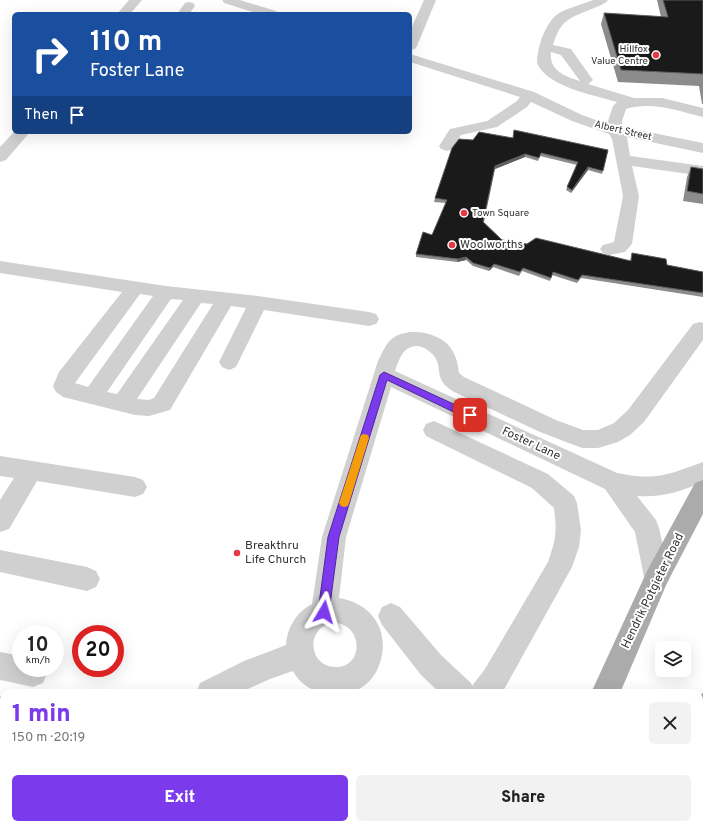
<!DOCTYPE html>
<html lang="en">
<head>
<meta charset="utf-8">
<style>
  body { margin:0; font-family:Overpass,sans-serif; background:#f2f2f2; color:#222; height:100vh; display:flex; flex-direction:column; font-size:15px; white-space:nowrap }
  * { box-sizing:border-box; margin:0 }
  p { font-size:13px; color:#767676 }
  .icon { flex:none; width:22px; height:22px; fill:none; stroke:currentColor; stroke-width:2; stroke-linecap:round; stroke-linejoin:round }
  .map { position:relative; flex:1; overflow:hidden }
  .side { position:absolute; left:0px; top:689px; width:703px; height:140px; display:flex; flex-direction:column; background:#fff; border-radius:12px 12px 0 0; box-shadow:0 4px 16px #0002 }
  .side>* { flex:none }
  .top-card { position:absolute; left:12px; top:12px; width:400px; height:122px; border-radius:6px; box-shadow:0 4px 16px #0002; background:#1a4fa0; color:#fff; overflow:hidden }
  .tools { position:absolute; left:655px; top:641px; display:grid; gap:8px }
  .tools a { display:grid; place-items:center; width:36px; height:36px; border-radius:6px; background:#fff; box-shadow:0 4px 16px #0002; font-size:20px }
  .speed { position:absolute; left:12px; top:625px; display:flex; gap:8px; font-size:20px; font-weight:700; text-align:center }
  .speed>* { display:grid; place-content:center; width:52px; height:52px; border-radius:50%; background:#fff; box-shadow:0 4px 16px #0002; line-height:1 }
  .speed small { font-size:10px; font-weight:400 }
  .speed .limit { border:6px solid #d22; background:#fff; color:#111 }
  .pin { position:absolute; display:grid; place-items:center; width:34px; height:34px; color:#fff; margin:-17px; border-radius:8px; box-shadow:0 2px 6px #0006 }
  .me { position:absolute; width:44px; margin:-22px; rotate:7deg; stroke-linejoin:round; filter:drop-shadow(0 0 3px #0008) }
  .turn { display:flex; align-items:center; gap:14px; height:84px; padding:0 12px; font-size:18px }
  .turn .icon { width:52px; height:52px; stroke-width:2.5 }
  .turn b { display:block; font-size:28px; line-height:34px }
  .then { display:flex; align-items:center; height:38px; padding:0 12px; background:#0003; gap:8px; font-size:15px }
  .round { display:grid; place-items:center; flex:none; width:42px; height:42px; border-radius:6px; background:#f2f2f2 }
  .head { display:flex; align-items:center; justify-content:space-between; height:68px; padding:0 12px }
  h1 { font-size:24px; font-weight:800; line-height:30px; color:#7c3aed }
  .action { display:flex; gap:8px; margin-top:auto; padding:8px 12px }
  .action a { flex:1; height:46px; border-radius:6px; background:#7c3aed; color:#fff; font-size:16px; font-weight:800; line-height:46px; text-align:center }
  .action a+a { background:#f2f2f2; color:#222 }
  .map>svg:first-child { display:block }
  .green { fill:#e6ecdf }
  .lines { fill:none; stroke-linecap:round; stroke-linejoin:round }
  .minor { fill:#d0d0d0; fill-rule:evenodd }
  .major { fill:#ababab; fill-rule:evenodd }
  .wall { fill:#8c8c8c }
  .shaded-wall { fill:#5f5f5f }
  .building { fill:#1a1a1a; stroke:#5f5f5f }
  .route { fill:#7c3aed; stroke:#51269a }
  .slow { fill:#f59e0b }
  .poi-dot { fill:#e63946; stroke:#fff; stroke-width:1.5 }
  .labels { text-anchor:middle; dominant-baseline:central; stroke-width:4; stroke-linejoin:round; paint-order:stroke }
  .far-poi-label { font-size:10px; fill:#333; stroke:#fff; text-anchor:end }
  .far-street-label { font-size:10px; fill:#333; stroke:#fff }
  .poi-label { font-size:12px; fill:#333; stroke:#fff; text-anchor:start }
  .street-label { font-size:12px; fill:#333; stroke:#fff }
</style>
</head>
<body>
<div class="map">
<svg width="703" height="829" viewBox="0 0 703 829">
  <rect width="100%" height="100%" fill="#fff"/>
  <path class="green" d="M 0,725 L 4,726 L 4,825 L 169,825 L 164,829 L 0,829 Z"/>
  <g class="lines">
    <path class="minor" d="M 129,0 L 142,0 L 130,14 L 117,14 Z
      M 222,0 L 240,0 L 276,11 L 278,14 L 259,14 L 224,3 Z
      M 424,0 L 436,0 L 417,46 L 415,49 L 410,50 L 410,31 Z
      M 593,0 L 608,0 C 605,4 599,6 594,8 C 571,18 561,18 553,45 L 571,49 L 593,80 L 588,84 L 634,98 L 662,98 L 703,108 L 703,117 C 678,111 652,101 626,109 L 622,121 L 623,127 L 703,143 L 703,153 L 627,137 L 630,156 L 703,166 L 703,176 L 632,166 L 639,196 L 632,244 L 625,252 L 609,255 L 603,253 L 600,249 L 603,245 L 614,242 L 623,196 L 612,139 L 609,134 L 572,121 L 531,102 L 527,107 L 497,127 L 461,135 L 453,149 L 447,151 L 441,149 L 439,146 L 450,129 L 487,121 L 517,101 L 520,97 L 410,62 L 410,54 L 534,92 L 582,115 L 607,124 L 613,106 L 617,102 C 594,95 547,87 537,63 C 537,48 544,27 555,16 C 565,8 581,5 593,0 ZM 551,52 L 561,55 L 580,81 C 565,76 549,71 551,52 Z
      M 189,2 L 193,3 L 195,6 L 189,14 L 177,14 L 185,3 Z
      M 14,132 L 30,132 L 6,160 L 0,162 L 0,147 Z
      M 0,261 L 166,286 L 258,296 L 369,312 L 376,314 L 379,319 L 376,324 L 369,326 L 264,310 L 236,367 L 229,370 L 222,367 L 219,362 L 246,308 L 231,306 L 170,410 L 149,416 L 135,415 L 63,397 L 56,392 L 53,386 L 59,372 L 122,292 L 0,273 ZM 140,294 L 153,296 L 88,387 L 75,383 ZM 171,299 L 183,300 L 117,394 L 107,392 ZM 201,303 L 213,304 L 154,398 L 149,400 L 137,399 Z
      M 700,322 L 703,323 L 703,340 L 644,422 L 630,435 L 618,442 L 598,448 L 582,448 L 540,432 L 454,392 C 432,378 444,370 434,356 C 430,351 424,347 418,346 C 403,345 399,360 395,371 L 617,473 C 656,481 667,475 703,462 L 703,482 C 682,491 661,498 637,496 L 656,520 L 659,528 L 670,577 L 666,585 L 657,589 L 648,585 L 644,577 L 635,532 L 605,489 L 391,387 L 346,537 L 339,598 C 375,604 392,635 378,668 C 373,680 362,690 348,693 C 343,694 336,693 330,693 C 314,693 300,685 293,671 L 270,679 L 239,693 L 196,693 L 200,683 L 244,661 L 286,645 C 287,629 296,612 312,604 L 322,537 L 378,361 C 382,353 386,343 393,338 C 409,327 438,332 450,347 C 456,355 458,364 459,373 L 464,377 L 556,420 L 583,430 L 598,430 L 614,423 L 628,410 L 693,324 ZM 335,623 C 363,625 364,666 337,667 C 307,668 305,625 335,623 Z
      M 434,421 L 548,474 L 574,496 L 577,503 L 581,530 L 579,547 L 572,567 L 502,693 L 440,693 L 421,675 L 382,625 L 378,616 L 382,607 L 391,603 L 400,607 L 441,655 L 471,683 L 472,686 L 485,669 L 548,562 C 556,539 557,532 554,508 L 532,488 L 426,436 L 423,430 L 426,424 Z
      M 0,456 L 135,477 L 143,480 L 147,487 L 143,494 L 135,497 L 37,481 L 9,529 L 0,532 L 0,500 L 14,478 L 0,476 Z
      M 0,550 L 87,567 L 96,571 L 100,579 L 96,587 L 87,591 L 0,572 Z
      M 0,652 L 21,656 L 21,668 L 45,668 L 47,673 L 43,683 L 33,687 L 0,680 Z
      M 0,696 L 4,696 L 4,726 L 0,726 Z
      M 386,825 L 419,825 L 417,829 L 384,829 Z"/>
    <path class="major" d="M 703,480 L 703,514 L 667,583 L 620,693 L 591,693 L 648,569 L 695,483 Z
      M 703,693 L 703,731 L 699,733 L 699,695 Z
      M 529,825 L 561,825 L 559,829 L 527,829 Z
      M 640,825 L 672,825 L 670,829 L 638,829 Z"/>
  </g>
  <path class="wall" d="M 657,0 L 703,0 L 703,104 L 702,104 L 699,86 L 618,82 L 601,24 L 604,13 L 661,17 Z
    M 513,138 L 608,150 L 602,174 L 588,170 L 571,193 L 566,190 L 577,165 L 540,156 L 538,161 L 525,157 L 495,169 L 484,222 L 502,240 L 630,261 L 632,253 L 667,265 L 703,272 L 703,297 L 581,278 L 577,283 L 552,275 L 550,281 L 522,271 L 519,276 L 493,267 L 489,271 L 473,266 L 466,260 L 457,262 L 416,257 L 416,254 L 432,235 L 446,203 L 434,202 L 435,198 L 473,140 Z
    M 691,167 L 703,169 L 703,204 L 683,201 L 687,177 Z"/>
  <path class="shaded-wall" d="M 525,154 L 525,157 L 495,169 L 495,166 Z
    M 588,167 L 588,170 L 571,193 L 572,190 Z
    M 466,257 L 466,260 L 457,262 L 458,259 Z
    M 494,264 L 493,267 L 489,271 L 490,268 Z"/>
  <path class="building" d="M 663,0 L 703,0 L 703,74 L 621,70 L 604,13 L 668,17 Z
    M 514,130 L 608,150 L 603,171 L 588,167 L 572,190 L 567,187 L 578,162 L 541,153 L 539,158 L 525,154 L 495,166 L 483,222 L 502,240 L 527,244 L 536,238 L 631,261 L 632,253 L 666,259 L 667,265 L 703,272 L 703,293 L 582,275 L 578,280 L 553,272 L 551,278 L 523,268 L 520,272 L 494,264 L 490,268 L 473,263 L 466,257 L 458,259 L 416,254 L 423,232 L 432,235 L 447,200 L 435,198 L 452,148 L 459,139 L 473,140 L 479,132 L 513,138 Z
    M 691,167 L 703,169 L 703,194 L 687,191 Z"/>
  <path class="route" d="M 384,372 L 473,413 L 474,415 L 470,419 L 466,418 L 387,380 L 339,537 L 329,612 L 328,616 L 324,618 L 320,616 L 318,612 L 328,537 L 380,375 Z"/>
  <path class="slow" d="M 364,434 L 368,435 L 369,438 L 349,503 L 348,506 L 344,507 L 341,506 L 339,503 L 360,438 L 361,435 Z"/>
  <g class="poi-dot">
    <circle cx="656" cy="55" r="4"/>
    <circle cx="464" cy="213" r="4"/>
    <circle cx="452" cy="245" r="4"/>
    <circle cx="237" cy="553" r="4"/>
  </g>
  <g class="labels">
    <g class="far-poi-label">
      <text x="648" y="49">Hillfox<tspan x="648" dy="12">Value Centre</tspan></text>
      <text x="472" y="213" text-anchor="start">Town Square</text>
    </g>
    <g class="far-street-label">
      <text transform="translate(623 131) rotate(13)">Albert Street</text>
    </g>
    <g class="poi-label">
      <text x="460" y="245">Woolworths</text>
      <text x="245" y="546">Breakthru<tspan x="245" dy="14">Life Church</tspan></text>
    </g>
    <g class="street-label">
      <text transform="translate(531 444) rotate(25)">Foster Lane</text>
      <text transform="translate(653 591) rotate(-64)">Hendrik Potgieter Road</text>
    </g>
  </g>
</svg>
<div class="tools">
<a><svg class="icon" aria-label="layers" viewBox="0 0 24 24"><path d="M12 4l9 5-9 5-9-5zM3 14l9 5 9-5"/></svg></a>
</div>
<div class="speed"><div>10<small>km/h</small></div><div class="limit">20</div></div>
<div class="pin" style="left:470px;top:415px;background:#d93025"><svg class="icon" aria-label="arrive" viewBox="0 0 24 24"><path d="M6 21V4h12l-3 4 3 4H6"/></svg></div>
<svg class="me" style="left:324px;top:612px" viewBox="-20 -20 40 40"><path d="M0-17L14 15 0 8-14 15z" fill="#7c3aed" stroke="#fff" stroke-width="4"/></svg>
<div class="top-card">
<div class="turn"><svg class="icon" aria-label="right" viewBox="0 0 24 24"><path d="M7 20v-9h11M14 6l5 5-5 5"/></svg><div><b>110 m</b>Foster Lane</div></div>
<div class="then">Then<svg class="icon" aria-label="arrive" viewBox="0 0 24 24"><path d="M6 21V4h12l-3 4 3 4H6"/></svg></div>
</div>
<section class="side">
<div class="head"><div><h1>1 min</h1><p>150 m · 20:19</p></div><a class="round"><svg class="icon" aria-label="close" viewBox="0 0 24 24"><path d="M6 6l12 12M18 6L6 18"/></svg></a></div>
<div class="action"><a>Exit</a><a>Share</a></div>
</section>
</div>
</body>
</html>
